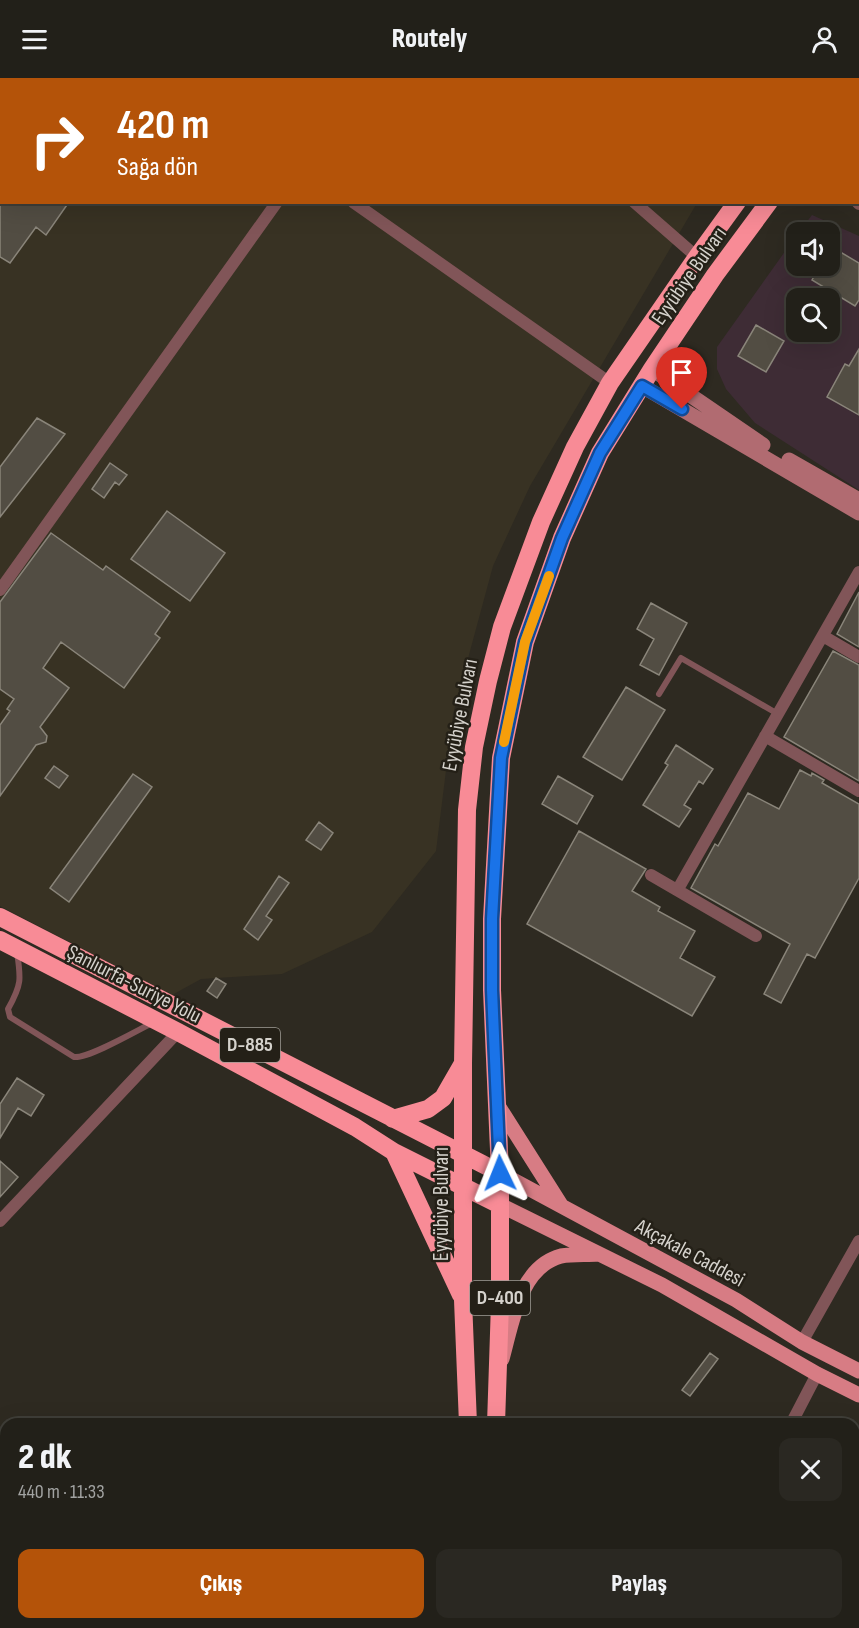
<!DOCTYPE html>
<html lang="tr">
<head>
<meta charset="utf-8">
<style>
  body { margin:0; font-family:"Sofia Sans Condensed",sans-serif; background:#2a2822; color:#f1f3f6; height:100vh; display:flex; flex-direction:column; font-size:22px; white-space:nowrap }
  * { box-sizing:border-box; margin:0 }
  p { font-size:20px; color:#a2a3a2 }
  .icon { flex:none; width:33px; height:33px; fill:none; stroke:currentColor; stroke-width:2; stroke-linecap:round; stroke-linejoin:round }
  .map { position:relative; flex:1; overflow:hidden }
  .sheet { position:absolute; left:0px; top:1340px; width:860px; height:212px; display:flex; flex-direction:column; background:#222019; border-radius:18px 18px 0 0; box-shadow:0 6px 24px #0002,0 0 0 2px #3f3e38 }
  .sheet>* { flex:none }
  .guide { position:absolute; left:0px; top:0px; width:860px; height:126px; box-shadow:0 6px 24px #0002,0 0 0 2px #3f3e38; background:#b45309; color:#fff; overflow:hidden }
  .tools { position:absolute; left:786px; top:144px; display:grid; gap:12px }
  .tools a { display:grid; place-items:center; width:54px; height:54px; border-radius:12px; background:#222019; box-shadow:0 6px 24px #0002,0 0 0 2px #3f3e38; font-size:30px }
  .pin { position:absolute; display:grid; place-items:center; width:51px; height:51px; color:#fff; margin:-62px -26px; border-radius:50% 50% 50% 0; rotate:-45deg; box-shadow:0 0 6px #0007 }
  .pin .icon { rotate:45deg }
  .me { position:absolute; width:66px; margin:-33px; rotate:358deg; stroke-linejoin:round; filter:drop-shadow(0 0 4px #0008) }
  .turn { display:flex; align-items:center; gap:21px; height:126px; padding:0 18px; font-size:27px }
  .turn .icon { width:78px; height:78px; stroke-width:2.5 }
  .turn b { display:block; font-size:42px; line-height:51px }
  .round { display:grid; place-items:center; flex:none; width:63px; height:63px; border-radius:12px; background:#2a2822 }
  .head { display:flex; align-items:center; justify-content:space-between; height:102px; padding:0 18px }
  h1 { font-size:36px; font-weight:800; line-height:45px }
  .button { display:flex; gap:12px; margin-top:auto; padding:12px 18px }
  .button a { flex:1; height:69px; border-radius:12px; background:#b45309; color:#fff; font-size:24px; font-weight:800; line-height:69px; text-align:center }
  .button a+a { background:#2a2822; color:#f1f3f6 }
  header { display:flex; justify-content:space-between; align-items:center; height:78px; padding:0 18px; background:#222019; font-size:27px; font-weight:800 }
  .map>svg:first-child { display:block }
  .built { fill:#383223 }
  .education { fill:#3e2c35; fill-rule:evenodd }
  .building { fill:#524d43; stroke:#8a857a; stroke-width:1.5 }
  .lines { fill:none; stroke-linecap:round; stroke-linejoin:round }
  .lane { stroke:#815558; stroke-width:6 }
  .street { stroke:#815558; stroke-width:12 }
  .secondary { stroke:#b16b71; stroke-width:15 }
  .primary { stroke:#d77c84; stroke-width:15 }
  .highway { stroke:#f88b96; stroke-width:18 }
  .route-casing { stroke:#114b97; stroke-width:15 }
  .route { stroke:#1a73e8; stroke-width:10 }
  .slow { stroke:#f59e0b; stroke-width:10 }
  .labels { text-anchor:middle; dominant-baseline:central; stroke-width:5; stroke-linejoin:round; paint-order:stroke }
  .shield { fill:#242017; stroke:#a09d96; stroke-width:1.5 }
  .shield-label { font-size:20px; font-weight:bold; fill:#d5d2cc }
  .street-label { font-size:21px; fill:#d5d2cc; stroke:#242017 }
</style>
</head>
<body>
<header><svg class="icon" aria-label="menu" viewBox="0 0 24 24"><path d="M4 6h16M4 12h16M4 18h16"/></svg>Routely<svg class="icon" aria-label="person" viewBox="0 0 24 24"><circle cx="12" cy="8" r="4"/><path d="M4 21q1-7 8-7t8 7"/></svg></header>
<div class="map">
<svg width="859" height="1550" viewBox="0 0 859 1550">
  <rect width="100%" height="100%" fill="#2e2a21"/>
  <path class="built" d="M 0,0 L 771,0 L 2,2 L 2,124 L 697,125 L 530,408 L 493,488 L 453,636 L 436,773 L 372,854 L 282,896 L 201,901 L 172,917 L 0,828 Z"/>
  <path class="education" d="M 812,137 L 859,158 L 859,412 L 755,345 L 726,311 L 717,291 L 717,269 L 796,158 L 796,188 L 830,188 L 830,154 L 799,154 ZM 796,220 L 830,220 L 830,254 L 796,254 Z"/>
  <path class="building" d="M 0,124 L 69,124 L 46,157 L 36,149 L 10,185 L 0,179 Z
    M 830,168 L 859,185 L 859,222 L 855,228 L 812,202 L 820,188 L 830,188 Z
    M 756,247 L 784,263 L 766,294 L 738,278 Z
    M 859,271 L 859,337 L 827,319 L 845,286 L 849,288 Z
    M 37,340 L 65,356 L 0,439 L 0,389 Z
    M 110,385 L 127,397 L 119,407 L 115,404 L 104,420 L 92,411 Z
    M 167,433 L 225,475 L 190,523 L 131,481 Z
    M 51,455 L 103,492 L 106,488 L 170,534 L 155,556 L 160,560 L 124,610 L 61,564 L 43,590 L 69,610 L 40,649 L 47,658 L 46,664 L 36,667 L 0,718 L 0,647 L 10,633 L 7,631 L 14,621 L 0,611 L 0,524 Z
    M 859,514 L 859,569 L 837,556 Z
    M 651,525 L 687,545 L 659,597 L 640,587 L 654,561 L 637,551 Z
    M 833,573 L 859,587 L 859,703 L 784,659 Z
    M 626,609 L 665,632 L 622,702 L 583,679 Z
    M 676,667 L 713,691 L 703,706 L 699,703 L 684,727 L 691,731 L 679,749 L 643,727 L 668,687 L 665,685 Z
    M 54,688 L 68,698 L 59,710 L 45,700 Z
    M 800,692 L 811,698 L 812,695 L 824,702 L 822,705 L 859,726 L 859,800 L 815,880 L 807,876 L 781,925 L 764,916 L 790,866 L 691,810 L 715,766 L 718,768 L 748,715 L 779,731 Z
    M 133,696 L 152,709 L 69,824 L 50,810 Z
    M 558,698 L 593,718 L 577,746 L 542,726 Z
    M 319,744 L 333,755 L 321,772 L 306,762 Z
    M 579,753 L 646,791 L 632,813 L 660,829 L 658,833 L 695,853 L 680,880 L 715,899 L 692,938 L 527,846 Z
    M 279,798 L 289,805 L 266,838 L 272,842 L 258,862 L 244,851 Z
    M 216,900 L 226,906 L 217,920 L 207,913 Z
    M 17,1000 L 44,1017 L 31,1038 L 18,1030 L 0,1060 L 0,1026 Z
    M 0,1083 L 18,1099 L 0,1119 Z
    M 710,1275 L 718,1281 L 690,1318 L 682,1312 Z"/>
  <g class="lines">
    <path class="lane" d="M 659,616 L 681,580 L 778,636
      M 17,874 C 21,901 22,906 8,931 L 10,939 L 74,979 C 88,981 138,952 154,944"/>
    <path class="street" d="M 215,0 L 216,2
      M 502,0 L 504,2
      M 858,68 L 859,66
      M 353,124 L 610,305
      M 634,124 L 697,179
      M 857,124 L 859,126
      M 0,512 L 277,124
      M 823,558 L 859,579
      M 765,658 L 859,713
      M 651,797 L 756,858
      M 678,811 L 859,494
      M 0,1143 L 178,954
      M 802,1264 L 859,1163
      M 791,1346 L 817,1296
      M 685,1550 L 687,1545"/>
    <path class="secondary" d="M 652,291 L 763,367
      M 642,308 L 859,435
      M 789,382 L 859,422"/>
    <path class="primary" d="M 497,1026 L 561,1127
      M 500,1095 L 736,1222 L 802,1264 L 859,1293
      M 500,1127 L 662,1207 L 817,1296 L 859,1317
      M 502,1281 C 512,1246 519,1189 561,1178 C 573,1176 587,1177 598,1176"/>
    <path class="highway" d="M 825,2 L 826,0
      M 856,2 L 857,0
      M 0,839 L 500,1095
      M 0,862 L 178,954 L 355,1049 L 394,1074 L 500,1127
      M 393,1041 L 428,1031 L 443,1020 L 462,987
      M 394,1074 L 461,1217
      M 468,1346 L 463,1222 L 463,986 L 467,732 L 474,669 L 488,603 L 502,549 L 541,444 L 575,369 L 610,305 L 697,179 L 737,124
      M 496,1346 L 500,1225 L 500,1095 L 492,912 L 492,841 L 501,680 L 525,564 L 562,460 L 600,375 L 652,291 L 715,197 L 769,124
      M 494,1545 L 495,1550
      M 519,1545 L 520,1550"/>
  </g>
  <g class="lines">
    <defs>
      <path id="route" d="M 500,1095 L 492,912 L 492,841 L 501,680 L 525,564 L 562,460 L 600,375 L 642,308 L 682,331"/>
    </defs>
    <use href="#route" class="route-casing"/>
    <use href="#route" class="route"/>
    <path class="slow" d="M 504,664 L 525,564 L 549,498"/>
  </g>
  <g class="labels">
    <g class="shield">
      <rect x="220" y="950" width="60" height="34" rx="4.5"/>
      <rect x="470" y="1203" width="60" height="34" rx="4.5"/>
    </g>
    <g class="shield-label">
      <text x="250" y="967">D-885</text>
      <text x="500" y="1220">D-400</text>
    </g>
    <g class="street-label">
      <text transform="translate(689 198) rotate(-55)">Eyyübiye Bulvarı</text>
      <text transform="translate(460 637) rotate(-79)">Eyyübiye Bulvarı</text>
      <text transform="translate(134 906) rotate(27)">Şanlıurfa-Suriye Yolu</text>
      <text transform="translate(441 1126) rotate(-90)">Eyyübiye Bulvarı</text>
      <text transform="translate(690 1175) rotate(28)">Akçakale Caddesi</text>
    </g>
  </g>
</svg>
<div class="tools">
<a><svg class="icon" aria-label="sound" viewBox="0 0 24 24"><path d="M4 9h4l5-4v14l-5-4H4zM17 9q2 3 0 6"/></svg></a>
<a><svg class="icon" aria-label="search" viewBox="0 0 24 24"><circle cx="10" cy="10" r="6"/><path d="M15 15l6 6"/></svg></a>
</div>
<div class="pin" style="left:682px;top:331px;background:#d93025"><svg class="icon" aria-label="arrive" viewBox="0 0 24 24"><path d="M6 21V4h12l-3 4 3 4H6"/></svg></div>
<svg class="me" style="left:500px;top:1095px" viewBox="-20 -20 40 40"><path d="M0-17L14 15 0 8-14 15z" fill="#1a73e8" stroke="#fff" stroke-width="4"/></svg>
<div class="guide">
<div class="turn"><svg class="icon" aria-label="right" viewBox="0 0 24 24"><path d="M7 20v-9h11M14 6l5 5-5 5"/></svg><div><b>420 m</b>Sağa dön</div></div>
</div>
<section class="sheet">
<div class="head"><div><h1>2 dk</h1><p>440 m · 11:33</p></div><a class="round"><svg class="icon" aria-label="close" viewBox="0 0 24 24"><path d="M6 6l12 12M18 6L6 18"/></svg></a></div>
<div class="button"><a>Çıkış</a><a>Paylaş</a></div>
</section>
</div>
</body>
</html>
